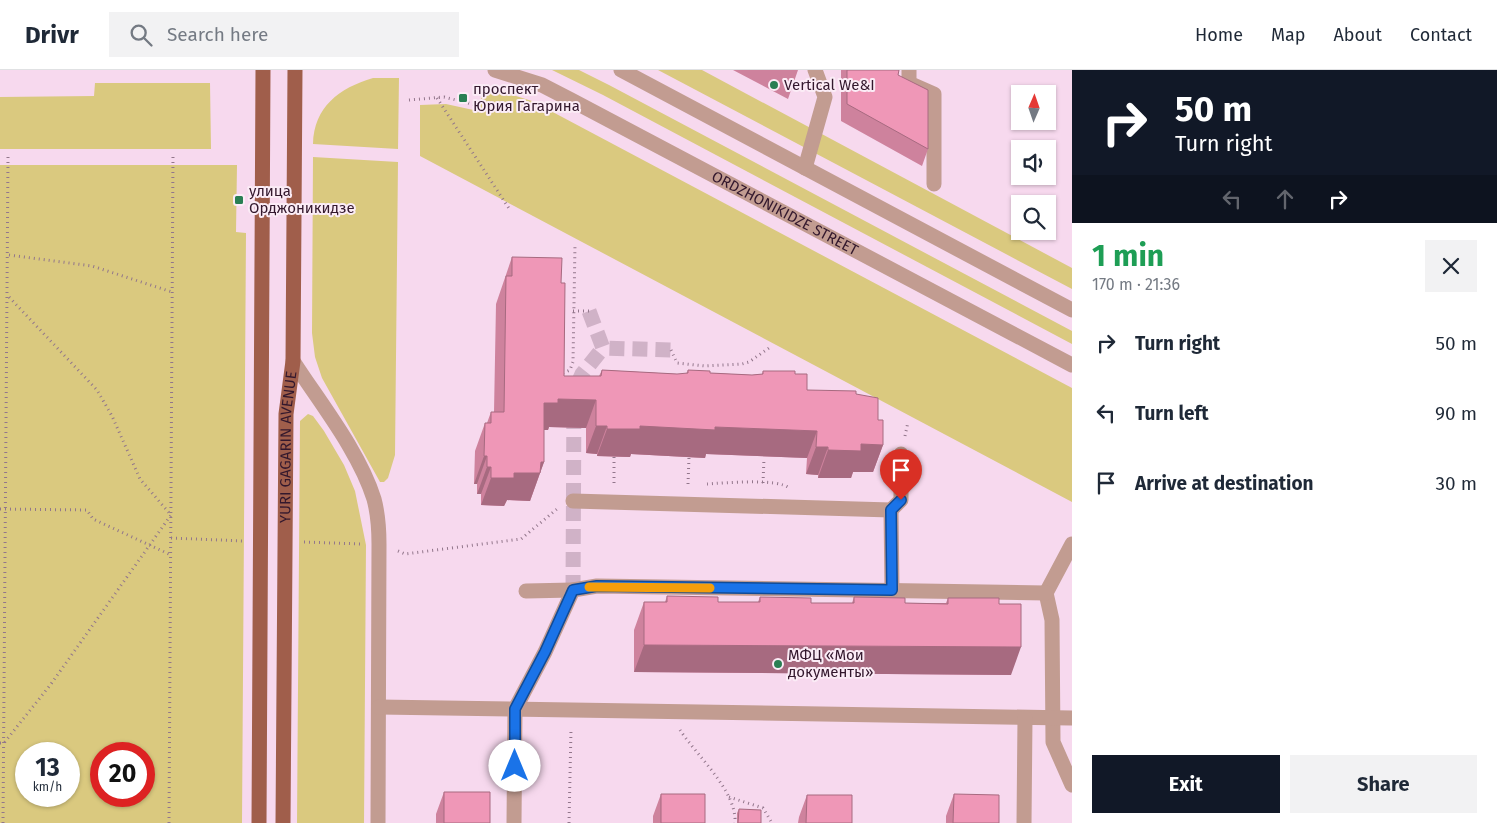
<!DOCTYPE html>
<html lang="en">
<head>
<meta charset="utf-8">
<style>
  body { margin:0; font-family:"Fira Sans",sans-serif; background:#f2f2f3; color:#1f2937; height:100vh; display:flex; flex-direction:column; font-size:19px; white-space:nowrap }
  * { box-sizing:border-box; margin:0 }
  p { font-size:16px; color:#747a83 }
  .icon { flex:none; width:28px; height:28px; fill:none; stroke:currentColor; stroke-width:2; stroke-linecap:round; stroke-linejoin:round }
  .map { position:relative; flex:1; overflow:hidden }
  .drawer { display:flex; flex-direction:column; background:#fff; width:425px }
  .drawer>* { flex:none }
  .banner { background:#111827; color:#fff; overflow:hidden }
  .needle { width:32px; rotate:2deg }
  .buttons { position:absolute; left:1011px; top:15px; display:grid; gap:10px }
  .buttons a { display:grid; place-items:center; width:45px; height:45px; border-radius:0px; background:#fff; box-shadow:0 1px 4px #0004; font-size:25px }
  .speed { position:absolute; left:15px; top:672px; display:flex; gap:10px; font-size:25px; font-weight:700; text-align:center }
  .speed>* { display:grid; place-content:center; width:65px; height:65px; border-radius:50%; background:#fff; box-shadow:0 1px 4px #0004; line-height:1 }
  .speed small { font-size:12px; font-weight:400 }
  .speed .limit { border:8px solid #d22; background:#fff; color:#111 }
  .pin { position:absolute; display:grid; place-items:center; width:42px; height:42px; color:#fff; margin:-51px -21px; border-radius:50% 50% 50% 0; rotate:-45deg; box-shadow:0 0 5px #0007 }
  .pin .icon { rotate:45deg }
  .me { position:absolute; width:55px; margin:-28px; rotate:0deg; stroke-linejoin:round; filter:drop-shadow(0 0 4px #0008) }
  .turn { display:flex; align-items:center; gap:18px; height:105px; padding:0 20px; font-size:22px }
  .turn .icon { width:65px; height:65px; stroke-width:2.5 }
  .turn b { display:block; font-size:35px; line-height:42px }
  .lanes { display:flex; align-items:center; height:48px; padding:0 20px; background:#0003; justify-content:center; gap:25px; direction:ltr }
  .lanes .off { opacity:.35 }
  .round { display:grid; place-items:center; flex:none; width:52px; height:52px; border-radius:0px; background:#f2f2f3 }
  .summary { display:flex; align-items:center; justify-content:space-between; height:85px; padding:0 20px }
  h1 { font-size:30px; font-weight:700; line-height:38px; color:#1e9e55 }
  .primary-button { display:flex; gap:10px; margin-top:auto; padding:10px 20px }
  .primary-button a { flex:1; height:58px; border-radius:0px; background:#111827; color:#fff; font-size:20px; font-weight:700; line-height:58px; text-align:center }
  .primary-button a+a { background:#f2f2f3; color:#1f2937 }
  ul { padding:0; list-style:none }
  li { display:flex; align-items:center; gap:15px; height:70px; padding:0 20px }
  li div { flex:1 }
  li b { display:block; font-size:19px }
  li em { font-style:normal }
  header { display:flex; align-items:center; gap:30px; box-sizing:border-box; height:70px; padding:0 25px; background:#fff; border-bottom:1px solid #e0e1e3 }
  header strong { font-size:24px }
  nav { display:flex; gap:28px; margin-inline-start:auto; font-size:18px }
  .search { width:350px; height:45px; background:#f2f2f3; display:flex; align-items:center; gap:12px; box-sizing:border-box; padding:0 18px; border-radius:0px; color:#747a83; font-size:19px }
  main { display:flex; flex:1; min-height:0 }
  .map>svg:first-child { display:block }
  .green { fill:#dac97f; fill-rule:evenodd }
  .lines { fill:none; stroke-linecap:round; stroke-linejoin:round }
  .minor-tunnel { stroke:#d0b2c7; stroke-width:15; stroke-dasharray:15 8; stroke-linecap:butt }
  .path { stroke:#92768b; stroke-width:3; stroke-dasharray:1 4; stroke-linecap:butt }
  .minor { stroke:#c29c91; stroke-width:15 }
  .major { stroke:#a05e4b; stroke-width:15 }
  .wall { fill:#ce829d }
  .shaded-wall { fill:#a76a80 }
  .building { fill:#ef97b7; stroke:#a76a80 }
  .route-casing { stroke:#114b97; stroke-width:12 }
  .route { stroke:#1a73e8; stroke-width:9 }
  .slow { stroke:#f59e0b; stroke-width:9 }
  .poi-dot { fill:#297f53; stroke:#fbecf6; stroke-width:2 }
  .labels { text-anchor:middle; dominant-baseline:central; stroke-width:4; stroke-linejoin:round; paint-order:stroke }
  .poi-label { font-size:15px; fill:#33182d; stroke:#fbecf6; text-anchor:start }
  .street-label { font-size:15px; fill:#33182d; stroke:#fbecf6 }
</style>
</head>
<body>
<header>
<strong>Drivr</strong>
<div class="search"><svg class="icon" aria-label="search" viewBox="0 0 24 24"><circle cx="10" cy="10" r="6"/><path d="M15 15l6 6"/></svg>Search here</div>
<nav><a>Home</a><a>Map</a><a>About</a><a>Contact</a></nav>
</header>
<main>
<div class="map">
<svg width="1072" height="753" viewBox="0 0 1072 753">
  <rect width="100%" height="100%" fill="#f7d9ee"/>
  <path class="green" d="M 552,0 L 579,0 L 609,15 L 1072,261 L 1072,274 L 603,25 Z
    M 658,0 L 702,0 L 1072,198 L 1072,219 Z
    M 373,8 L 399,8 L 398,79 L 313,74 C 314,37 339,18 373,8 Z
    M 95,13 L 210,13 L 211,79 L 0,79 L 0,27 L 94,26 Z
    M 484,16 L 532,31 L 1072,318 L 1072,432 L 420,86 L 420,35 L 446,34 L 478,41 Z
    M 313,87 L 398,92 L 395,385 L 388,408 L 384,412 L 380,412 L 322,308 L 315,287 L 312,263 Z
    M 0,95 L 237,95 L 236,162 L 246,163 L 242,753 L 0,753 ZM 26,684 L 69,684 L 69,726 L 26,726 ZM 101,684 L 144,684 L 144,726 L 101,726 Z
    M 308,344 L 313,346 L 324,361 L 344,395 L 355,421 L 366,475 L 364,753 L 297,753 L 300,351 Z"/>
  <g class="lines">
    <path class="minor-tunnel" d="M 589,241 L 603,278 L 671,280
      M 573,520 L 574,322 L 582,304 L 603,278"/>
    <path class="path" d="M 437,28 L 510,140
      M 409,30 L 444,27 L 476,35
      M 9,185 L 92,196 L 172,222
      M 573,241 L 589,241
      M 671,280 L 677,293 L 705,296 L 742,294 L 749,292 L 769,278
      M 563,303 L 570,300 L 573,292 L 575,174
      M 905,366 L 908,352
      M 614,413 L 614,387
      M 763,413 L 764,388
      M 688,414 L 689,387
      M 707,414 C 724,413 778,408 789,418
      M 0,439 L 87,440 L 93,449 L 171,485
      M 171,468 L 243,471
      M 304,472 L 361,474
      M 398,481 L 405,484 L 521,469 L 557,439
      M 680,660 C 697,686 737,721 735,753
      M 0,673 L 4,673 L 51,614 L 171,445 L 140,409 L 112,346 L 97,320 L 9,227
      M 729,727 L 763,738 L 772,753
      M 3,753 L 8,87
      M 169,753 L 173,86
      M 569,753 L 571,659"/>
    <g class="minor">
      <path id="s1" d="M 495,0 L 542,15 L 573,31 L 1072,295"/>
      <path d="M 621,0 L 1072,240"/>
      <path d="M 909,0 L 909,13 L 934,24 L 934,114"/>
      <path d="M 805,98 L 825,27 L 815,0"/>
      <path d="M 293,291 C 320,333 359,381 374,429 C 378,444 379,459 379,474 L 378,753"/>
      <path d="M 573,431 L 891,440 L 901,430 L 901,384"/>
      <path d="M 891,440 L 892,521"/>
      <path d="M 1072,474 L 1046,523 L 1052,550 L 1053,672 L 1072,715"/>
      <path d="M 526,521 L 573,520"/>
      <path d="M 379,637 L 1071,648"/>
      <path d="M 514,753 L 515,639 L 545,582 L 573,520 L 597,516 L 1046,523"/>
      <path d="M 1024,753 L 1025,648"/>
    </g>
    <g class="major">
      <path d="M 259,753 L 263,0"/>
      <path id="s2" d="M 283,753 L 286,344 L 293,291 L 295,0"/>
    </g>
  </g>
  <path class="wall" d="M 733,0 L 798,0 L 788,29 Z
    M 841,0 L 899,0 L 898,5 L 928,79 L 922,96 L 841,51 Z
    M 512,187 L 561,213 L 564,306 L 599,306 L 602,300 L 677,304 L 686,304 L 688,300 L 710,303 L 752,305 L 762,304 L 763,301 L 795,304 L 807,320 L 856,324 L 878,350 L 883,375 L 873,402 L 853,402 L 851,408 L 818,408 L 818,405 L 806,404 L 807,388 L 706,384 L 705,388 L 631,384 L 630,387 L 597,386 L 597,384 L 586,383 L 586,358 L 549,357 L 548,360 L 544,360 L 544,392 L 530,431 L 507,430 L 504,436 L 481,435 L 481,424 L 477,424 L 477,414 L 474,414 L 475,381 L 485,353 L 487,353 L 491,342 L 494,342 L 496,234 Z
    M 667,526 L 718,532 L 758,532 L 760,527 L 811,533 L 852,533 L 854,527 L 905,533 L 946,533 L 948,528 L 999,534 L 1011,605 L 634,602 L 634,560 L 644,532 L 665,532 Z
    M 444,722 L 490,753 L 436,753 L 436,744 Z
    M 661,724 L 705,753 L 653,753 L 653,746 Z
    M 954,724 L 999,753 L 946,753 L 946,746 Z
    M 807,725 L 852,753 L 798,753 L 799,747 Z
    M 739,739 L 761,753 L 737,753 L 737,743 Z"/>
  <path class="shaded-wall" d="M 558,329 L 596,330 L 586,358 L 549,357 L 548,360 L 535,360 L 544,333 Z
    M 596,356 L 607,356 L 597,384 L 586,383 Z
    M 640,356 L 715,357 L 817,361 L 807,388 L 706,384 L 705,388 L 631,384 L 630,387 L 597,386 L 607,359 Z
    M 861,374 L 883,375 L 873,402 L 853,402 L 851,408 L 818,408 L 828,380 Z
    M 816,377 L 828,377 L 818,405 L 806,404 Z
    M 484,386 L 487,386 L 477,414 L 474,414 Z
    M 541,392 L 544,392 L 530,431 L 507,430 L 504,436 L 481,435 L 491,408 L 514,403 Z
    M 487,397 L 491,397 L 481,424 L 477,424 Z
    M 644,575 L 1021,577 L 1011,605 L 634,602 Z"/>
  <path class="building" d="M 847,0 L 899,0 L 898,5 L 928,20 L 928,79 L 847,34 Z
    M 512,187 L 562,188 L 561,213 L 565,213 L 564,306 L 601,306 L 602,300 L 677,304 L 688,303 L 688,300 L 710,301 L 710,303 L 752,305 L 763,304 L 763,301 L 795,301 L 795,304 L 807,304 L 807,320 L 856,321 L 856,324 L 878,328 L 878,350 L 883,350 L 883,375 L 861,374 L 861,381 L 828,380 L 828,377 L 816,377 L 817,361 L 715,357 L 715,360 L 640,356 L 640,359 L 607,359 L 607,356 L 596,356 L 596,330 L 558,329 L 558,333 L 544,333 L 544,392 L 541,392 L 540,403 L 514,403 L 514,408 L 491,408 L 491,397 L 487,397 L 487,386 L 484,386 L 485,353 L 491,353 L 491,342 L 504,342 L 506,206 L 512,206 Z
    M 667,526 L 718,527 L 718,532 L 760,532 L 760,527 L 811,528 L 811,533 L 854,533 L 854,527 L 905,528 L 905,533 L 948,534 L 948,528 L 999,528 L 999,534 L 1021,534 L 1021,577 L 644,575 L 644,532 L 667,532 Z
    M 444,722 L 490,722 L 490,753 L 444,753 Z
    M 661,724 L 705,724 L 705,753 L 661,753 Z
    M 954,724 L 999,725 L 999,753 L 953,753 Z
    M 807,725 L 852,725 L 852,753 L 806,753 Z
    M 739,739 L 761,740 L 761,753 L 738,753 Z"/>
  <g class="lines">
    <defs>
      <path id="route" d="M 515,696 L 515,639 L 545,582 L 573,520 L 597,516 L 892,520 L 891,440 L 901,430"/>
    </defs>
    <use href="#route" class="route-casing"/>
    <use href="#route" class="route"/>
    <path class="slow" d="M 589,517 L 710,518"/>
  </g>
  <g class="poi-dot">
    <circle cx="774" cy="15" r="5"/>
    <rect x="458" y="23" width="10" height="10" rx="2.5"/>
    <rect x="234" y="125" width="10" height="10" rx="2.5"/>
    <circle cx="778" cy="594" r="5"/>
  </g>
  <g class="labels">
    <g class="poi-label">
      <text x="784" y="15">Vertical We&amp;I</text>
      <text x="473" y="19">проспект<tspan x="473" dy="17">Юрия Гагарина</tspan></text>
      <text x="249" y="121">улица<tspan x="249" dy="17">Орджоникидзе</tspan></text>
      <text x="788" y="585">МФЦ «Мои<tspan x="788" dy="17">документы»</tspan></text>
    </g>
    <g class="street-label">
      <text stroke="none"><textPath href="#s1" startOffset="324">ORDZHONIKIDZE STREET</textPath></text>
      <text stroke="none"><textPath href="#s2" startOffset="376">YURI GAGARIN AVENUE</textPath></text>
    </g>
  </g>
</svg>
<div class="buttons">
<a><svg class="needle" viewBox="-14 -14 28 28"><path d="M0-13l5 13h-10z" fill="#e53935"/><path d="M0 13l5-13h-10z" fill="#747a83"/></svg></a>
<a><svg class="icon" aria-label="sound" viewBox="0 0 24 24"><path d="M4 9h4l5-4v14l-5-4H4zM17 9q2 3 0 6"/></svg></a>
<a><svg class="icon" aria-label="search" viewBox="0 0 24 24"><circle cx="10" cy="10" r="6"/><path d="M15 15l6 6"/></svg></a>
</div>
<div class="speed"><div>13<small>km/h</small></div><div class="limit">20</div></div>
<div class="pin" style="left:901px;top:430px;background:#d93025"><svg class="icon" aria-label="arrive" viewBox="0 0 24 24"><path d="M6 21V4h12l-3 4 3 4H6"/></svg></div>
<svg class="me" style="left:515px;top:696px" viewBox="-20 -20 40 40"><circle r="19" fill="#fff"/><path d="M0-13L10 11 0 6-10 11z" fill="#1a73e8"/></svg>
</div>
<section class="drawer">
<div class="banner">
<div class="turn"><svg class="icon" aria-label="right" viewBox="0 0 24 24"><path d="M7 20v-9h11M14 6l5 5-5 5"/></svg><div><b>50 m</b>Turn right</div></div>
<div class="lanes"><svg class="icon off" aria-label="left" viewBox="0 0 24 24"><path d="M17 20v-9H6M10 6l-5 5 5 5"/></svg><svg class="icon off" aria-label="ahead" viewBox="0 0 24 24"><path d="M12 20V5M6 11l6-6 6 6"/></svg><svg class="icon" aria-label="right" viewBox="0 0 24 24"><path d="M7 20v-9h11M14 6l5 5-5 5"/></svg></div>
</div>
<div class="summary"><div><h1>1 min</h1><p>170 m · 21:36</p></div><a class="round"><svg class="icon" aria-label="close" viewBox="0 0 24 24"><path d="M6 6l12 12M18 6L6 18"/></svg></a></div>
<ul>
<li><svg class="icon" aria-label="right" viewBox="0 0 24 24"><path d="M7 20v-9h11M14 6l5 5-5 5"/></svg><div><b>Turn right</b></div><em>50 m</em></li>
<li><svg class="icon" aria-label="left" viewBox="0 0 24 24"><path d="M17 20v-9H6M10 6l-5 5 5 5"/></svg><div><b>Turn left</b></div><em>90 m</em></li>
<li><svg class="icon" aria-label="arrive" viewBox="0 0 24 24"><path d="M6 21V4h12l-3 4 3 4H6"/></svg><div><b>Arrive at destination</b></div><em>30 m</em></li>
</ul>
<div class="primary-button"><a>Exit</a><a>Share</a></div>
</section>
</main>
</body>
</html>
